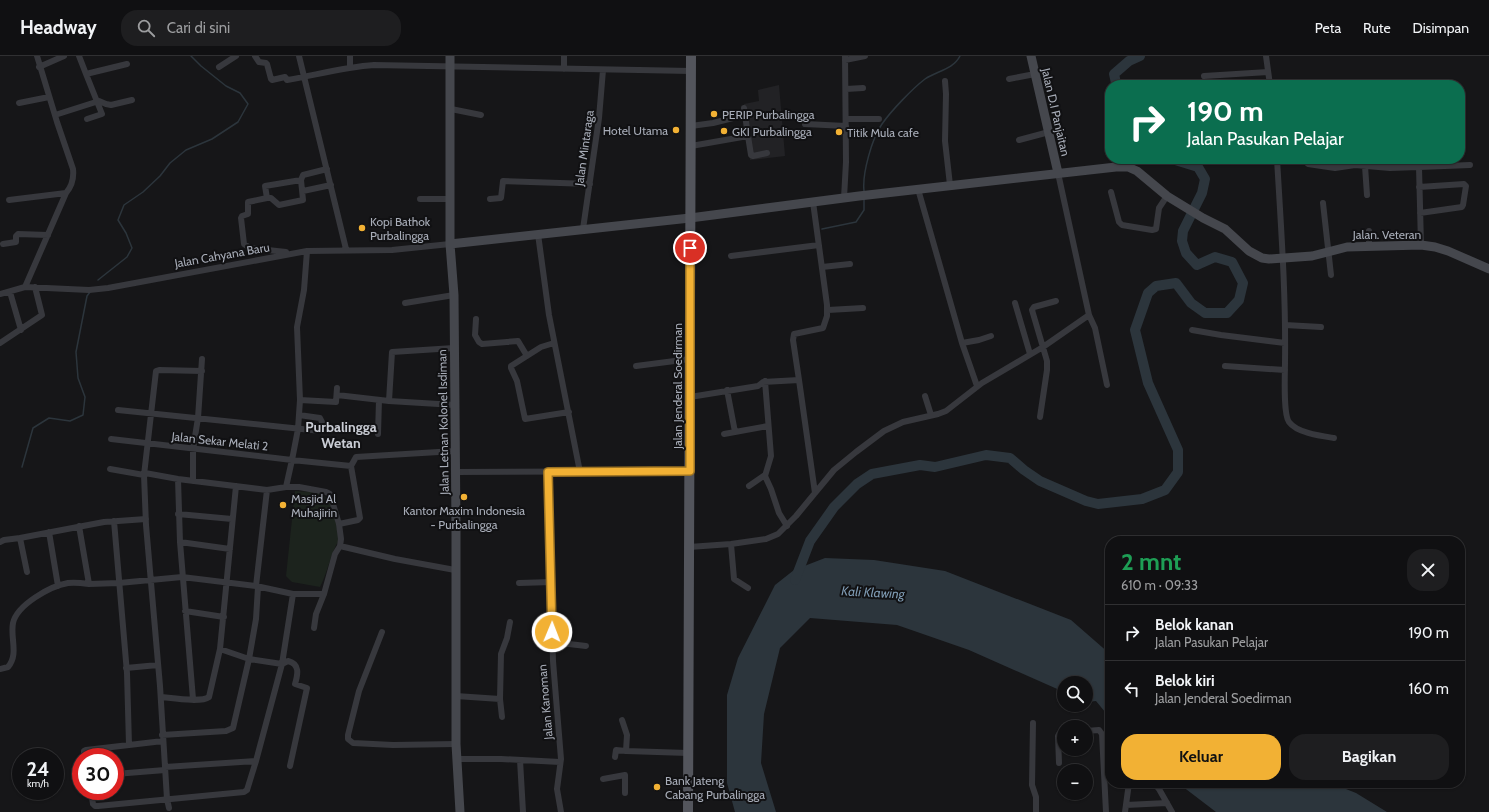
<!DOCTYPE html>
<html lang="id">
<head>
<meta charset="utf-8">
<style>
  body { margin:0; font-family:Cabin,sans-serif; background:#1e1e20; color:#f1f3f6; height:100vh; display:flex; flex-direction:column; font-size:15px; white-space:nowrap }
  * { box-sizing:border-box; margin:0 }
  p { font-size:13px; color:#9c9d9f }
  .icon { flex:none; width:22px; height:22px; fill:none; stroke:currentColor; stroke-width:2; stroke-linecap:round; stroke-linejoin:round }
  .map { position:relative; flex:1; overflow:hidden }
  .panel { position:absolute; left:1105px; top:480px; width:360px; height:252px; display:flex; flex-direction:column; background:#101012; border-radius:16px; box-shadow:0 1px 3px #0004,0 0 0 1px #303032 }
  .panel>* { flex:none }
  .hud { position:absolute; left:1105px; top:24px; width:360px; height:84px; border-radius:16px; box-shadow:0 1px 3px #0004,0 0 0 1px #303032; background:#0b6e4f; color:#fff; overflow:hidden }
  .tools { position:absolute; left:1057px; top:620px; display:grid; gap:8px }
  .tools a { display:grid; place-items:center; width:36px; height:36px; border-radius:50%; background:#101012; box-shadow:0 1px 3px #0004,0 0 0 1px #303032; font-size:20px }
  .speed { position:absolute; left:12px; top:692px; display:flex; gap:8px; font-size:20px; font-weight:700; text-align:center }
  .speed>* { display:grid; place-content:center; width:52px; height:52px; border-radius:50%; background:#101012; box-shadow:0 1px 3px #0004,0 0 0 1px #303032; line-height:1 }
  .speed small { font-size:10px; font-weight:400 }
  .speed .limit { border:6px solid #d22; background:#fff; color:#111 }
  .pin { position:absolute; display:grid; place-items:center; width:34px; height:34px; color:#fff; margin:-17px; border:2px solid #fff; border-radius:50%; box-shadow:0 1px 4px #0007 }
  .me { position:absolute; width:44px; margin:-22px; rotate:1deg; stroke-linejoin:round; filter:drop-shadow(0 0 3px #0008) }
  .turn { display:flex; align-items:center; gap:14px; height:84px; padding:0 16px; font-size:18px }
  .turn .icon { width:52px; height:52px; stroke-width:2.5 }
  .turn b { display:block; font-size:28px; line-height:34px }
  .round { display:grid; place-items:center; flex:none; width:42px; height:42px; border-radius:16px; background:#1e1e20 }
  .overview { display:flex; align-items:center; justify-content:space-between; height:68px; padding:0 16px }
  h1 { font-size:24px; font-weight:700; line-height:30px; color:#1e9e55 }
  .action { display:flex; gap:8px; margin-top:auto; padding:8px 16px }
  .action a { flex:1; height:46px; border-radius:16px; background:#f2b134; color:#111; font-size:16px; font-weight:700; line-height:46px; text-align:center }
  .action a+a { background:#1e1e20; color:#f1f3f6 }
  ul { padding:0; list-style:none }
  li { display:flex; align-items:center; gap:12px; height:56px; padding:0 16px; border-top:1px solid #303032 }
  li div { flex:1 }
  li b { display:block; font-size:15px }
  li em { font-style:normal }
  header { display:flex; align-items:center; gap:24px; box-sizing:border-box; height:56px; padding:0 20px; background:#101012; border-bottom:1px solid #303032 }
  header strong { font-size:19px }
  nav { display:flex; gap:22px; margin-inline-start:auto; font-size:14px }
  .search { width:280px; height:36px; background:#1e1e20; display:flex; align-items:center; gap:10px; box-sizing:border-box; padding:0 14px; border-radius:16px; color:#9c9d9f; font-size:15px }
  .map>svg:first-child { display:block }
  .built { fill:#222225 }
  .green { fill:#1c231d }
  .water { fill:#2c353c }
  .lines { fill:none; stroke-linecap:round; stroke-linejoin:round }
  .stream { stroke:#2c353c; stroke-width:1.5 }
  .river { stroke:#2c353c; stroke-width:10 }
  .street { stroke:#37383d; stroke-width:6 }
  .secondary { stroke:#45474d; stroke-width:9 }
  .primary { stroke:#53555c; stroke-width:10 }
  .route-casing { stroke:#9d7322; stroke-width:10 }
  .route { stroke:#f2b134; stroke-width:7 }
  .poi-dot { fill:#f2b134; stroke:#111113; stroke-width:1.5 }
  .labels { text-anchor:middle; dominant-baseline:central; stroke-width:4; stroke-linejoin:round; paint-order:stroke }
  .street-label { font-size:12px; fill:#a8adb8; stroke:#111113 }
  .poi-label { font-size:12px; fill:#a8adb8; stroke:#111113; text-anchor:start }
  .water-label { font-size:13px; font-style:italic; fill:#7f9bb3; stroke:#111113 }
  .quarter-label { font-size:14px; font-weight:bold; fill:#c9ccd4; stroke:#111113 }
</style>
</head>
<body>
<header>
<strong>Headway</strong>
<div class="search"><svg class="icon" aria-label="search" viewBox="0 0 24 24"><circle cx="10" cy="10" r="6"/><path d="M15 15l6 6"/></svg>Cari di sini</div>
<nav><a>Peta</a><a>Rute</a><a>Disimpan</a></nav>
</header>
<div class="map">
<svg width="1489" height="756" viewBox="0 0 1489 756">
  <rect width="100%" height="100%" fill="#161618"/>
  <path class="built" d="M 779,29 L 785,100 L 750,104 L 744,48 L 759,45 L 758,34 Z"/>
  <path class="green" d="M 295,435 C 303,436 314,435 321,438 C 333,443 337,472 339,484 C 330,498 328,516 320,531 L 292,526 L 286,520 Z"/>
  <path class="water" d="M 825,502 L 874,504 L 945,515 L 1071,564 L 1110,598 L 1110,662 L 1096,645 L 1086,646 L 1086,627 L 1064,627 L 1064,636 L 969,594 L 897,569 L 810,562 L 780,592 L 764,658 L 761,707 L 776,756 L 735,756 L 727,727 L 727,639 L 738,602 L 775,529 L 794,514 Z
    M 1178,727 L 1331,727 L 1356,737 L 1387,756 L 1216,756 Z"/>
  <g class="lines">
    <path class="stream" d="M 864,135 C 862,118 872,82 882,68 C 891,55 912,33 925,23 C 936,15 953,14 960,0
      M 822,173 L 856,166 L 864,154 L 864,143
      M 98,224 L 127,201 L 132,192 L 126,177 L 118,164 L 124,149 L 143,136 L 160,120 L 170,107 L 186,94 L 212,83 L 238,66 L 248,48 L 240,37 L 226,30 L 201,10 L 191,0
      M 22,411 L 33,372 L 49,362 L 70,365 L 83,359 L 85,341 L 78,322 L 76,296 L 87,240 L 90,236"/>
    <path class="river" d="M 1118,29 L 1116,27 L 1114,18 L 1129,5 L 1140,0
      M 795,524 L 810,485 L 834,451 L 857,428 L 872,418 L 920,409 L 935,411 L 986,399 L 1010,402 L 1024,414 L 1040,425 L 1086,445 L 1098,448 L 1142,443 L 1165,434 L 1178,416 L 1178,394 L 1148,327 L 1135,274 L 1148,237 L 1156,230 L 1176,227 L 1191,247 L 1205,257 L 1227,257 L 1239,244 L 1243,227 L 1232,206 L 1215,201 L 1197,209 L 1186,197 L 1182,185 L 1183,175 L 1202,137 L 1205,123 L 1198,111 L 1172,103"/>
    <path class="street" d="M 79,0 L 86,18
      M 255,0 L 259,6 L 266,7 L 267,8 L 271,23 L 272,24 L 285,21 L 287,24 C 316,19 344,11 374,9 L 691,15
      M 299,0 L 346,193
      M 350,0 L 350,11
      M 1266,0 L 1270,29
      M 845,4 L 865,0
      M 39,11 L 64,0
      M 219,11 L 236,0
      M 564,13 L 564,0
      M 1204,20 L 1268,16
      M 1009,23 L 1035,18
      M 945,25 L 946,38 L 945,85 L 950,129
      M 846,33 L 863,32
      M 19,47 L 49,41
      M 744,52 L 748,80
      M 451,53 L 481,59
      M 55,59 L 99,45 L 106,48 L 111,49 L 132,44
      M 87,63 L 102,58 L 86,18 L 127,8
      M 846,63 L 879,63
      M 805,68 L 846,70
      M 691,70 L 713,67 L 745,59
      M 1019,84 L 1049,76
      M 691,90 L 748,80 L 751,99 L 753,100 L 767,97
      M 1277,103 C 1281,171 1286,238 1285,306 C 1285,318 1283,358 1289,366 C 1297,377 1321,380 1334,382
      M 1304,103 L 1306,106 L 1308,108 L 1335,112 L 1355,109 L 1390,112 L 1419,111
      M 1365,110 L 1367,139
      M 301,124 L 265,130 L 267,142 L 271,142 L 279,149 L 303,144 L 301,124 L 303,119 L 327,113
      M 1419,131 L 1464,128 L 1466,130 L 1463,149 L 1462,151 L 1420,157
      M 918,133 L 962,287 L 977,330
      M 303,135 L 331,129
      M 1111,136 L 1119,166 L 1122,169 L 1152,174 L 1156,173 L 1159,152 L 1167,140
      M 267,142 L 248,146 L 248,158 L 242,160 L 241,162 L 244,188 L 250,192 L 286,196
      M 844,142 L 846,106 L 845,0
      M 420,143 L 451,143
      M 490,143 L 501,142 L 503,125 L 590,128
      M 9,144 L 66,137
      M 1323,147 L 1331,219
      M 583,173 L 599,62 L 603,14
      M 1369,175 L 1369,191
      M 538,178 L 549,259 L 580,416
      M 3,188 L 16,186 L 16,180 L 18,178 L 48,179
      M 1421,189 L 1419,111 L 1470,109
      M 307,195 L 304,234 L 297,271 L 300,344 L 298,373 L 292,404 L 351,410
      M 731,200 L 819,189
      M 822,211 L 850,208
      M 25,231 L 66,137 C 72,130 74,122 73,113 L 57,66 L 37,0
      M 10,236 L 21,274
      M 0,238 L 25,231 L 89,234 L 108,232 L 307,195 L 392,194 L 450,188
      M 405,247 L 454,239
      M 1015,247 L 1030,298
      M 828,254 L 863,252
      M 1089,259 L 1095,272 L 1107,329
      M 476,263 L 475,279 L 479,286 L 482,288 L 518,285 L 527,300
      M 1285,269 L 1321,271
      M 1192,274 L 1221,279 L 1285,287
      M 0,287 L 42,259 L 35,231
      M 554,287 L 541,291 L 511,310 L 511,312 L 517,325 L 525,363 L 569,356
      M 962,287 L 979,284 L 991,280
      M 636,310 L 690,303
      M 1225,310 L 1285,314
      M 799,324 L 815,437
      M 765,325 L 771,400 L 765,420 L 771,433 L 779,457 L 787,470
      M 727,334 L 735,376
      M 337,339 L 389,345 L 455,349
      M 925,340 L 931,359
      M 690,341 L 758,330 L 763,326 L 799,324 L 793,284 L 794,278 L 823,272 L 827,260 L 827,249 L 813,146
      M 300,344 L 336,346 L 337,332
      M 389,345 L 392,296 L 454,292
      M 118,354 L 321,375 L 322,366 L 320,362 L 299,359
      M 1040,361 L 1047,314 L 1047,305 L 1032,254 L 1034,251 L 1056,245
      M 378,378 L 379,344
      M 724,378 L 768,370
      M 111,383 L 292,404 L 286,431 L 299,431 L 326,436 L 330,438 L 339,468 L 341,483 L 340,490 L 335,498 L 324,538 L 316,558 L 314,572
      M 110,413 L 144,419
      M 455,416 L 690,415
      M 548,416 L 553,605 L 561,703 L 557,733 L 561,756
      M 145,417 L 178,423 L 267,434 L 286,431
      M 178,423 L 180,486 L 193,643
      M 193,425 L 193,393 L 198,362 L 202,303
      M 749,430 L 765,419
      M 178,458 L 232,463
      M 339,468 L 358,464 L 360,462 L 351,410 L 356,401 L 455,395
      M 79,470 L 89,528 L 119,527 L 182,521 L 256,530 L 293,538 L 282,608 L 256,705 L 165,711
      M 49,476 L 58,530
      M 0,486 L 4,484 L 20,482
      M 180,486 L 230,493
      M 731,488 L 734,523 L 748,532
      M 340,490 L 395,503 L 455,514
      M 689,491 L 731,488 L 766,483 L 778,478 L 796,460 L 834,414 L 856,396 L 884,375 L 903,366 L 938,358 L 946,355 L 982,327 L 1043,291 L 1089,259 L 1058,117
      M 27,516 L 20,482 L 104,466 L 146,463
      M 519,527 L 552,526
      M 256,530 L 267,434
      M 293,538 L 324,538
      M 185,555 L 224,561
      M 382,576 L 359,635 L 348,679 L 348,683 L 353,687 L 393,689 L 456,688
      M 552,586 L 586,590
      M 220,593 L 249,603 L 282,608 L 288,605 C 300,608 298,618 295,628 L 307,632 L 290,710
      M 126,612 L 158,609
      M 0,613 L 8,611 C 19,598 10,582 13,567 C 17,549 50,530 68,527 C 75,526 82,527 89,528
      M 456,640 L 500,643 L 502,661
      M 161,641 C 172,642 201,647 209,641 L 220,593 L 236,430
      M 500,643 L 501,598 L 507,582 L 510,566
      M 622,664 L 627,679 L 626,695 L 688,697
      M 1033,667 L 1032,729 L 1036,741 L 1036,756
      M 1086,675 L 1099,674 L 1102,678 L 1106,756
      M 162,679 L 226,675 L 233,672 L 249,603 L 256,563 L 258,531
      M 129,689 L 163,685
      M 84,701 L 84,695 L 86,694 L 129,689 L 127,617 L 114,465
      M 615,701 L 616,694 L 626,695
      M 458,703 L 501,703 L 560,706
      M 520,704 L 523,756
      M 1059,707 L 1058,680 L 1059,678 L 1064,676
      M 115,718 L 165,714
      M 603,723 L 625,719 L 625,737
      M 1154,727 L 1159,733 L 1172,756
      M 91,735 L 93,748 L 95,750 L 98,750 L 244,736 L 247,734 L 256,705
      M 1126,749 L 1167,747
      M 169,752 L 167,743 L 160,630 L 146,469 L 144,419 L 156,315 L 159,314 L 202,315
      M 1125,756 L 1129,727"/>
    <path class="secondary" d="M 450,0 L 450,188 L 454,239 L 456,472 L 456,688 L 460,756
      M 1031,0 L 1058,117
      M 450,188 L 690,162 L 859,140 L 1116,111 L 1128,111 L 1137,115 L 1167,140 L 1203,162 L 1225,173 L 1249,195 L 1262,202 L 1269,203 L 1312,200 L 1347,191 L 1421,189 L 1435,191 L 1448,195 L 1489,213"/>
    <path class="primary" d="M 688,756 L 691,0"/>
  </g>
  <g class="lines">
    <defs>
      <path id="route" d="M 552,576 L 548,416 L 690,415 L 690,192"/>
    </defs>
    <use href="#route" class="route-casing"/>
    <use href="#route" class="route"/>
  </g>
  <g class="poi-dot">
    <circle cx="714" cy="58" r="4"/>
    <circle cx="676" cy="74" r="4"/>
    <circle cx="724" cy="75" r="4"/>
    <circle cx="839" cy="76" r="4"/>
    <circle cx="362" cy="172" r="4"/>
    <circle cx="464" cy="441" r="4"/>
    <circle cx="283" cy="449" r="4"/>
    <circle cx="657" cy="731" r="4"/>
  </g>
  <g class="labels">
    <g class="street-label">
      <text transform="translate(1056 56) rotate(77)">Jalan D.I Panjaitan</text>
      <text transform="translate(584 92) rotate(-82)">Jalan Mintaraga</text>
      <text x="1387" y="178">Jalan. Veteran</text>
      <text transform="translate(222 199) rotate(-10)">Jalan Cahyana Baru</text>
      <text transform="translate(677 330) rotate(-90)">Jalan Jenderal Soedirman</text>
      <text transform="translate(443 366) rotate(-91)">Jalan Letnan Kolonel Isdiman</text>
      <text transform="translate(220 385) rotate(6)">Jalan Sekar Melati 2</text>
      <text transform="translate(545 646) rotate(-95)">Jalan Kanoman</text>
    </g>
    <g class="poi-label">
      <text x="722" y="58">PERIP Purbalingga</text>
      <text x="668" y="74" text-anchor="end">Hotel Utama</text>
      <text x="732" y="75">GKI Purbalingga</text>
      <text x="847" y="76">Titik Mula cafe</text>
      <text x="370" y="165">Kopi Bathok<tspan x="370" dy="14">Purbalingga</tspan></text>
      <text x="291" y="442">Masjid Al<tspan x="291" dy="14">Muhajirin</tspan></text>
      <text x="464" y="454" text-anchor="middle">Kantor Maxim Indonesia<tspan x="464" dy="14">- Purbalingga</tspan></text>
      <text x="665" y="724">Bank Jateng<tspan x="665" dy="14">Cabang Purbalingga</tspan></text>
    </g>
    <g class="water-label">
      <text transform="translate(873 536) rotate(3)">Kali Klawing</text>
    </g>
    <g class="quarter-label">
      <text x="341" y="371">Purbalingga<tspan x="341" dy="16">Wetan</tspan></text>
    </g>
  </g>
</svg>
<div class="tools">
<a><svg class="icon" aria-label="search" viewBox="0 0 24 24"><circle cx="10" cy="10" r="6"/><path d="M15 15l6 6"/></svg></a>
<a>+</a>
<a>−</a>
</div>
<div class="speed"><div>24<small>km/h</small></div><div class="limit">30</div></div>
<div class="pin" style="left:690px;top:192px;background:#d93025"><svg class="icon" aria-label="arrive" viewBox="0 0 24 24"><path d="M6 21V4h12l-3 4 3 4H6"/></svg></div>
<svg class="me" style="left:552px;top:576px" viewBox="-20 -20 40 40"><circle r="17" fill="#f2b134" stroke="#fff" stroke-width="3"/><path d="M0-11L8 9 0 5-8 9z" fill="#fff"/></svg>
<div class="hud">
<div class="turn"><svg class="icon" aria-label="right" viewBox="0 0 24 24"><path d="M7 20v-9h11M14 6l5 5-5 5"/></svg><div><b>190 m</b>Jalan Pasukan Pelajar</div></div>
</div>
<section class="panel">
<div class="overview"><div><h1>2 mnt</h1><p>610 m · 09:33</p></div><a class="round"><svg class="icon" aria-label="close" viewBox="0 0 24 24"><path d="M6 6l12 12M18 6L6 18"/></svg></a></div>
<ul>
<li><svg class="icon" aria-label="right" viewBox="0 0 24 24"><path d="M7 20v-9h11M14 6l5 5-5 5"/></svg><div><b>Belok kanan</b><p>Jalan Pasukan Pelajar</p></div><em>190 m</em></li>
<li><svg class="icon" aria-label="left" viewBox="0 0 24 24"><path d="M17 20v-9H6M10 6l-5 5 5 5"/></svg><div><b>Belok kiri</b><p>Jalan Jenderal Soedirman</p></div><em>160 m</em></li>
</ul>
<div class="action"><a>Keluar</a><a>Bagikan</a></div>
</section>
</div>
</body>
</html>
